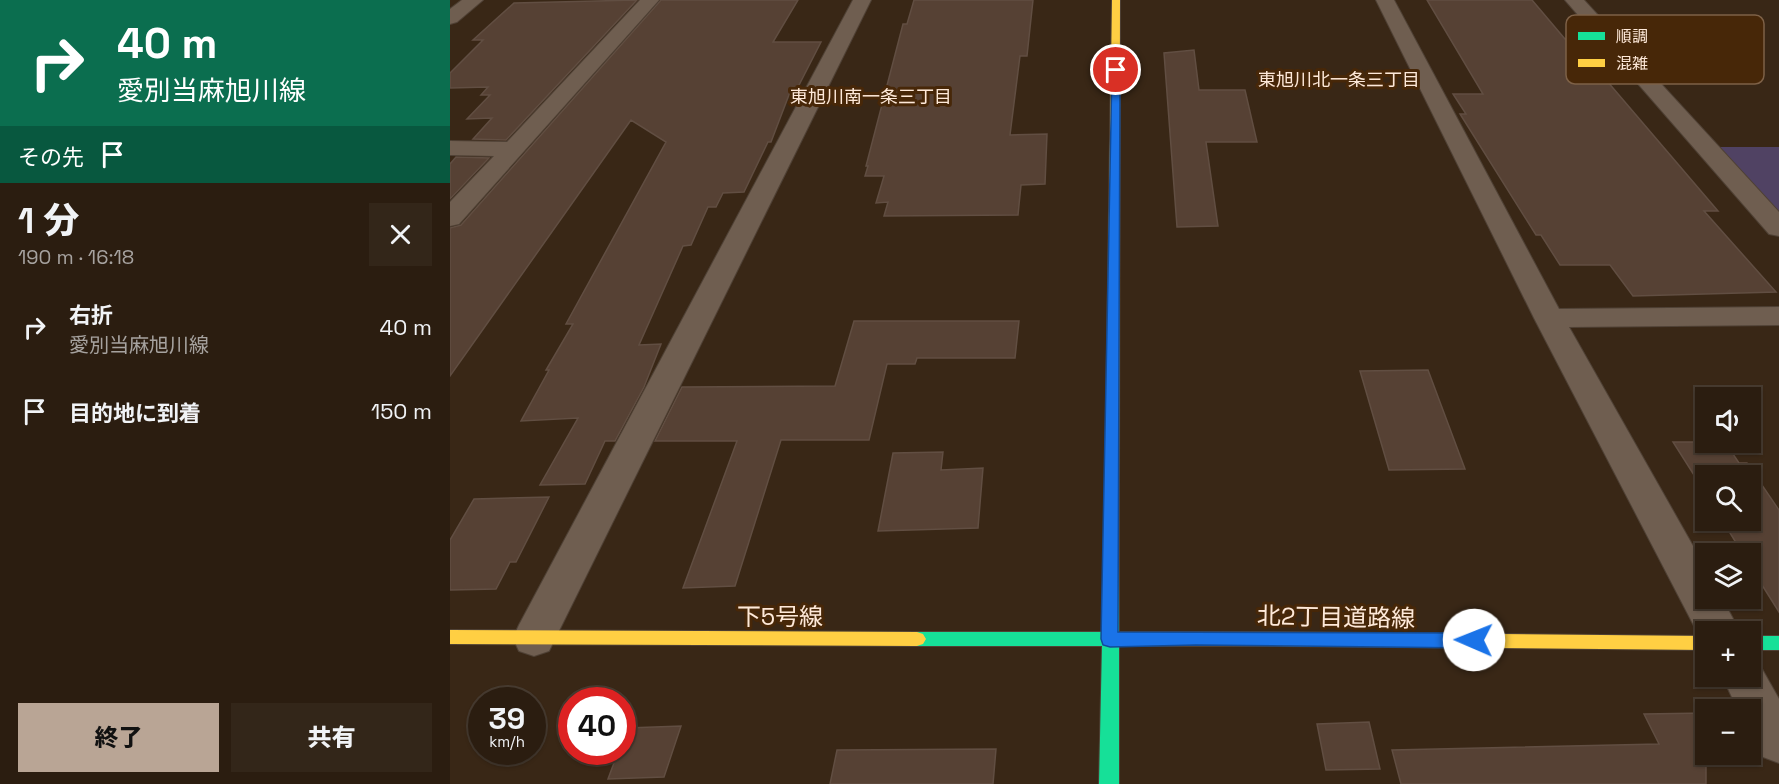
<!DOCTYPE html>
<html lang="ja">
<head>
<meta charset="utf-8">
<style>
  body { margin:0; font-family:"Space Grotesk","Noto Sans JP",sans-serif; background:#332619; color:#f1f3f6; height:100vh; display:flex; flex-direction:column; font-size:22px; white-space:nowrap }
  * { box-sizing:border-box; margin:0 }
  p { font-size:20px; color:#a6a29f }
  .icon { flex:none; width:33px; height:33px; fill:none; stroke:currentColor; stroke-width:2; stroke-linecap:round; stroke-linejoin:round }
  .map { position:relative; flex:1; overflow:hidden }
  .panel { display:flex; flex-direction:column; background:#2b1d10; width:450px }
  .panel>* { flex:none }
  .guide { background:#0b6e4f; color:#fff; overflow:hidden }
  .buttons { position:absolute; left:1245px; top:387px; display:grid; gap:12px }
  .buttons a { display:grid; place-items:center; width:66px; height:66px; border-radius:0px; background:#2b1d10; box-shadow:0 2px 4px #0004,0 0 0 2px #473b30; font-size:30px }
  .speed { position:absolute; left:18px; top:687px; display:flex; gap:12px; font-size:30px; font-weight:700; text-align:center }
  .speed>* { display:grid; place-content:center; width:78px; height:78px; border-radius:50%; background:#2b1d10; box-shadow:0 2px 4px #0004,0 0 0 2px #473b30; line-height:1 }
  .speed small { font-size:15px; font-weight:400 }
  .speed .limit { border:9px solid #d22; background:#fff; color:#111 }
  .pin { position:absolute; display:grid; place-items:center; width:51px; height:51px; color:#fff; margin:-26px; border:3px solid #fff; border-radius:50%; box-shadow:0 2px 6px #0007 }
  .me { position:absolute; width:66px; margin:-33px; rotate:271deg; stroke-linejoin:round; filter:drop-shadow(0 0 4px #0008) }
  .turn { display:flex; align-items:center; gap:21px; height:126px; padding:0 18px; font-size:27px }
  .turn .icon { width:78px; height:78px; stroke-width:2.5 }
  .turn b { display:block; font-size:42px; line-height:51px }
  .then { display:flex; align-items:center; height:57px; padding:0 18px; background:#0003; gap:12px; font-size:22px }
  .round { display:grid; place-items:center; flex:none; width:63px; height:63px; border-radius:0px; background:#332619 }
  .summary { display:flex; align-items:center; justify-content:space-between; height:102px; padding:0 18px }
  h1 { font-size:36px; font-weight:800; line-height:45px }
  .button { display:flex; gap:12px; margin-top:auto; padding:12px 18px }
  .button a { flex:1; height:69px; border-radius:0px; background:#b9a595; color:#111; font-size:24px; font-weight:800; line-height:69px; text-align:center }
  .button a+a { background:#332619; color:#f1f3f6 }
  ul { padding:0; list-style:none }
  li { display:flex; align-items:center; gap:18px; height:84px; padding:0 18px }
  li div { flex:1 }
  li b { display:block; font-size:22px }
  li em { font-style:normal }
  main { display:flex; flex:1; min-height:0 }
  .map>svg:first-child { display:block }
  .green { fill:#504263 }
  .building { fill:#564134; stroke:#614e42; stroke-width:1.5 }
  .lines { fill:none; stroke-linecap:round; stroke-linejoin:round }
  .street-casing { stroke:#4f4135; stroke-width:2 }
  .fast-casing { stroke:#4f4135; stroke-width:2 }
  .slow-casing { stroke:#4f4135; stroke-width:2 }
  .street { fill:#6f5e50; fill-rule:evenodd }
  .fast { fill:#16e098; fill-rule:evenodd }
  .slow { fill:#ffcf43; fill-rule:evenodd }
  .route { fill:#1a73e8; stroke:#114b97; stroke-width:1.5 }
  .labels { text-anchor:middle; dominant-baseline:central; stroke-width:6; stroke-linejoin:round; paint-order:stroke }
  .far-neighbourhood-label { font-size:18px; fill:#fee9d9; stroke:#472708 }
  .near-street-label { font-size:24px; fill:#fee9d9; stroke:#472708 }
  .key { fill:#472708; stroke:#7e6147; stroke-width:1.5 }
  .key-label { font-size:16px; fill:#fee9d9 }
</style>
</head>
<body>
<main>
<section class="panel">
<div class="guide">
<div class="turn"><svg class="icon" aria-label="right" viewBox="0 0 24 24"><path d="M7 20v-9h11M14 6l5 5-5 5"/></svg><div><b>40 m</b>愛別当麻旭川線</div></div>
<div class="then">その先<svg class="icon" aria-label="arrive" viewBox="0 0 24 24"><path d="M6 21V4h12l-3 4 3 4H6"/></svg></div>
</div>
<div class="summary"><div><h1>1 分</h1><p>190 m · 16:18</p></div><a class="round"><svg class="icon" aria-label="close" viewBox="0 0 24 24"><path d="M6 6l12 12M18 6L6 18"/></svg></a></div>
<ul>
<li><svg class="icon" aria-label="right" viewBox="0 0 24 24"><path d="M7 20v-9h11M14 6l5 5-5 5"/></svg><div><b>右折</b><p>愛別当麻旭川線</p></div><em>40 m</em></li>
<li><svg class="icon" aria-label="arrive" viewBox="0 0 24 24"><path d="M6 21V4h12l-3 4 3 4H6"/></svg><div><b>目的地に到着</b></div><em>150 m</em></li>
</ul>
<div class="button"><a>終了</a><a>共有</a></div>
</section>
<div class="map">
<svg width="1329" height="784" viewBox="0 0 1329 784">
  <rect width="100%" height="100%" fill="#392716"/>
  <path class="green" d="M 1269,147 L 1329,147 L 1329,213 Z"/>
  <path class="building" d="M 187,0 L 56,140 L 23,139 L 42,118 L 17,119 L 40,95 L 31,95 L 38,87 L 0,88 L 0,73 L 33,40 L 23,40 L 64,3 Z
    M 211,0 L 348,0 L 323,42 L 371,42 L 348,87 L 342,87 L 321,142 L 318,142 L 294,192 L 273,193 L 266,207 L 258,207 L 241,245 L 233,246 L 189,345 L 211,344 L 194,387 L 165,441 L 155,441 L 135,484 L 90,485 L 128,418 L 71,421 L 99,370 L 96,370 L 123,324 L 116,324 L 216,142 L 181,120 L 0,376 L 0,228 L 11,225 Z
    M 464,0 L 583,0 L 577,56 L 570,56 L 560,135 L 597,134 L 595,184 L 571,185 L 568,215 L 434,216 L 438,202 L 426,203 L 434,176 L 415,176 L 418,166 L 416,166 L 453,24 L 457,24 Z
    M 977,0 L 1082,0 L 1115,39 L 1119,39 L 1157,81 L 1268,211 L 1254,211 L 1326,292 L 1183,296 L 1160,265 L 1110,265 L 1091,235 L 1086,235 L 1010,114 L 1016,114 L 1003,94 L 1033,94 Z
    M 744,50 L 749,90 L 795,90 L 807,142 L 756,142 L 768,226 L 727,227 L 714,53 Z
    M 6,157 L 39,158 L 0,199 L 0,164 Z
    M 404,321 L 569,321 L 565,358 L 467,358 L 465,364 L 437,364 L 419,440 L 331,440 L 285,586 L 233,588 L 287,441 L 205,441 L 232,387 L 385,386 Z
    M 978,370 L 1015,469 L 939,470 L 910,371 Z
    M 1223,442 L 1275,442 L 1289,463 L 1297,463 L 1329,510 L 1329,612 L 1300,566 L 1300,554 L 1293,554 L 1272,520 L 1300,520 L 1300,476 L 1256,476 L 1256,494 Z
    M 493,452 L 491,470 L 533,468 L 528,528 L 428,531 L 443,453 Z
    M 99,497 L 66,562 L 60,562 L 46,589 L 0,590 L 0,540 L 24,499 Z
    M 1256,713 L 1256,784 L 951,784 L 942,750 L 1209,744 L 1194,714 Z
    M 919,722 L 930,769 L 876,770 L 867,724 Z
    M 231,726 L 214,777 L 158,779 L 168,752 L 172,752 L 172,739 L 177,728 Z
    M 546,749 L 543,784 L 380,784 L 387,750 Z"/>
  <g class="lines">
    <defs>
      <path id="street" d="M 12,0 L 33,0 L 7,22 L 0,24 L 0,9 Z
        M 190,0 L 209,0 L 9,224 L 0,226 L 0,202 L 44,156 L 0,155 L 0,141 L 57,142 Z
        M 403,0 L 421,0 L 99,651 L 84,656 L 69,651 L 63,638 L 69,625 Z
        M 926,0 L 944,0 L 1109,309 L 1329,307 L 1329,325 L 1119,327 L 1256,569 L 1256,598 L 1272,598 L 1290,632 L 1256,632 L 1254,645 L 1084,318 Z
        M 1115,0 L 1134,0 L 1329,212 L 1329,236 L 1319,234 Z
        M 1300,660 L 1308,662 L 1329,699 L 1329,763 L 1313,757 L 1300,733 L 1300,710 L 1288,710 L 1272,676 L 1300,676 Z"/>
      <path id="fast" d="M 662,482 L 667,484 L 669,488 L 669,632 L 827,632 L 833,634 L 836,639 L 833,644 L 827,646 L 669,646 L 669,784 L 649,784 L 652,646 L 467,646 L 461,644 L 458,639 L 461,634 L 467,632 L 652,632 L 655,488 L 657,484 Z
        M 1300,636 L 1329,636 L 1329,650 L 1300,650 Z"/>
      <path id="slow" d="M 662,0 L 670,0 L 669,488 L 667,492 L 657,492 L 655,488 Z
        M 0,630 L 467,632 L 473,634 L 476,639 L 473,644 L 467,646 L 0,644 Z
        M 827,632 L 1256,636 L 1256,650 L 827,646 L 821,644 L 818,639 L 821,634 Z"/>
    </defs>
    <use href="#street" class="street-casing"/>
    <use href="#fast" class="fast-casing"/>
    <use href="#slow" class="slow-casing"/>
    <use href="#street" class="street"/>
    <use href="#fast" class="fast"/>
    <use href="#slow" class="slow"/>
  </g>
  <path class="route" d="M 662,68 L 670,70 L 668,632 L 1024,633 L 1030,635 L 1032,640 L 1030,646 L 1024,648 L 746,645 L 660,647 L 653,645 L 651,639 Z"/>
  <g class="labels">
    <g class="far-neighbourhood-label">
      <text x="889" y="79">東旭川北一条三丁目</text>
      <text x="421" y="96">東旭川南一条三丁目</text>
    </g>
    <g class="near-street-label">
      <text x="330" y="616">下5号線</text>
      <text transform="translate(886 617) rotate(1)">北2丁目道路線</text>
    </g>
  </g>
  <rect x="1116" y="15" width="198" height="69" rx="9" class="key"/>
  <rect x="1128" y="32" width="27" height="8" fill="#16e098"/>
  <rect x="1128" y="59" width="27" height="8" fill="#ffcf43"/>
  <g class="key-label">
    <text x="1166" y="42">順調</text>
    <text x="1166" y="69">混雑</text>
  </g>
</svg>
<div class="buttons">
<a><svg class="icon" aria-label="sound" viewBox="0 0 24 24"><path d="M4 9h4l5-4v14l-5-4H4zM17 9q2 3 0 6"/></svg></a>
<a><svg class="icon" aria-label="search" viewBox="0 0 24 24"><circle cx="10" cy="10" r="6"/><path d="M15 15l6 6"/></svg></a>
<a><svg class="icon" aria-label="layers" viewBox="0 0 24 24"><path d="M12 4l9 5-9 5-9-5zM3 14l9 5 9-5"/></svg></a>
<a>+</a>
<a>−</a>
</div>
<div class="speed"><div>39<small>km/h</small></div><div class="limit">40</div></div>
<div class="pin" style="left:666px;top:70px;background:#d93025"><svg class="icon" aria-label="arrive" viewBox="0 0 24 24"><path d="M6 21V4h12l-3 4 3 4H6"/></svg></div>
<svg class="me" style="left:1024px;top:640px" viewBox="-20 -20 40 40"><circle r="19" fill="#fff"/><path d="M0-13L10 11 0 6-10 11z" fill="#1a73e8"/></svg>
</div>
</main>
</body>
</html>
